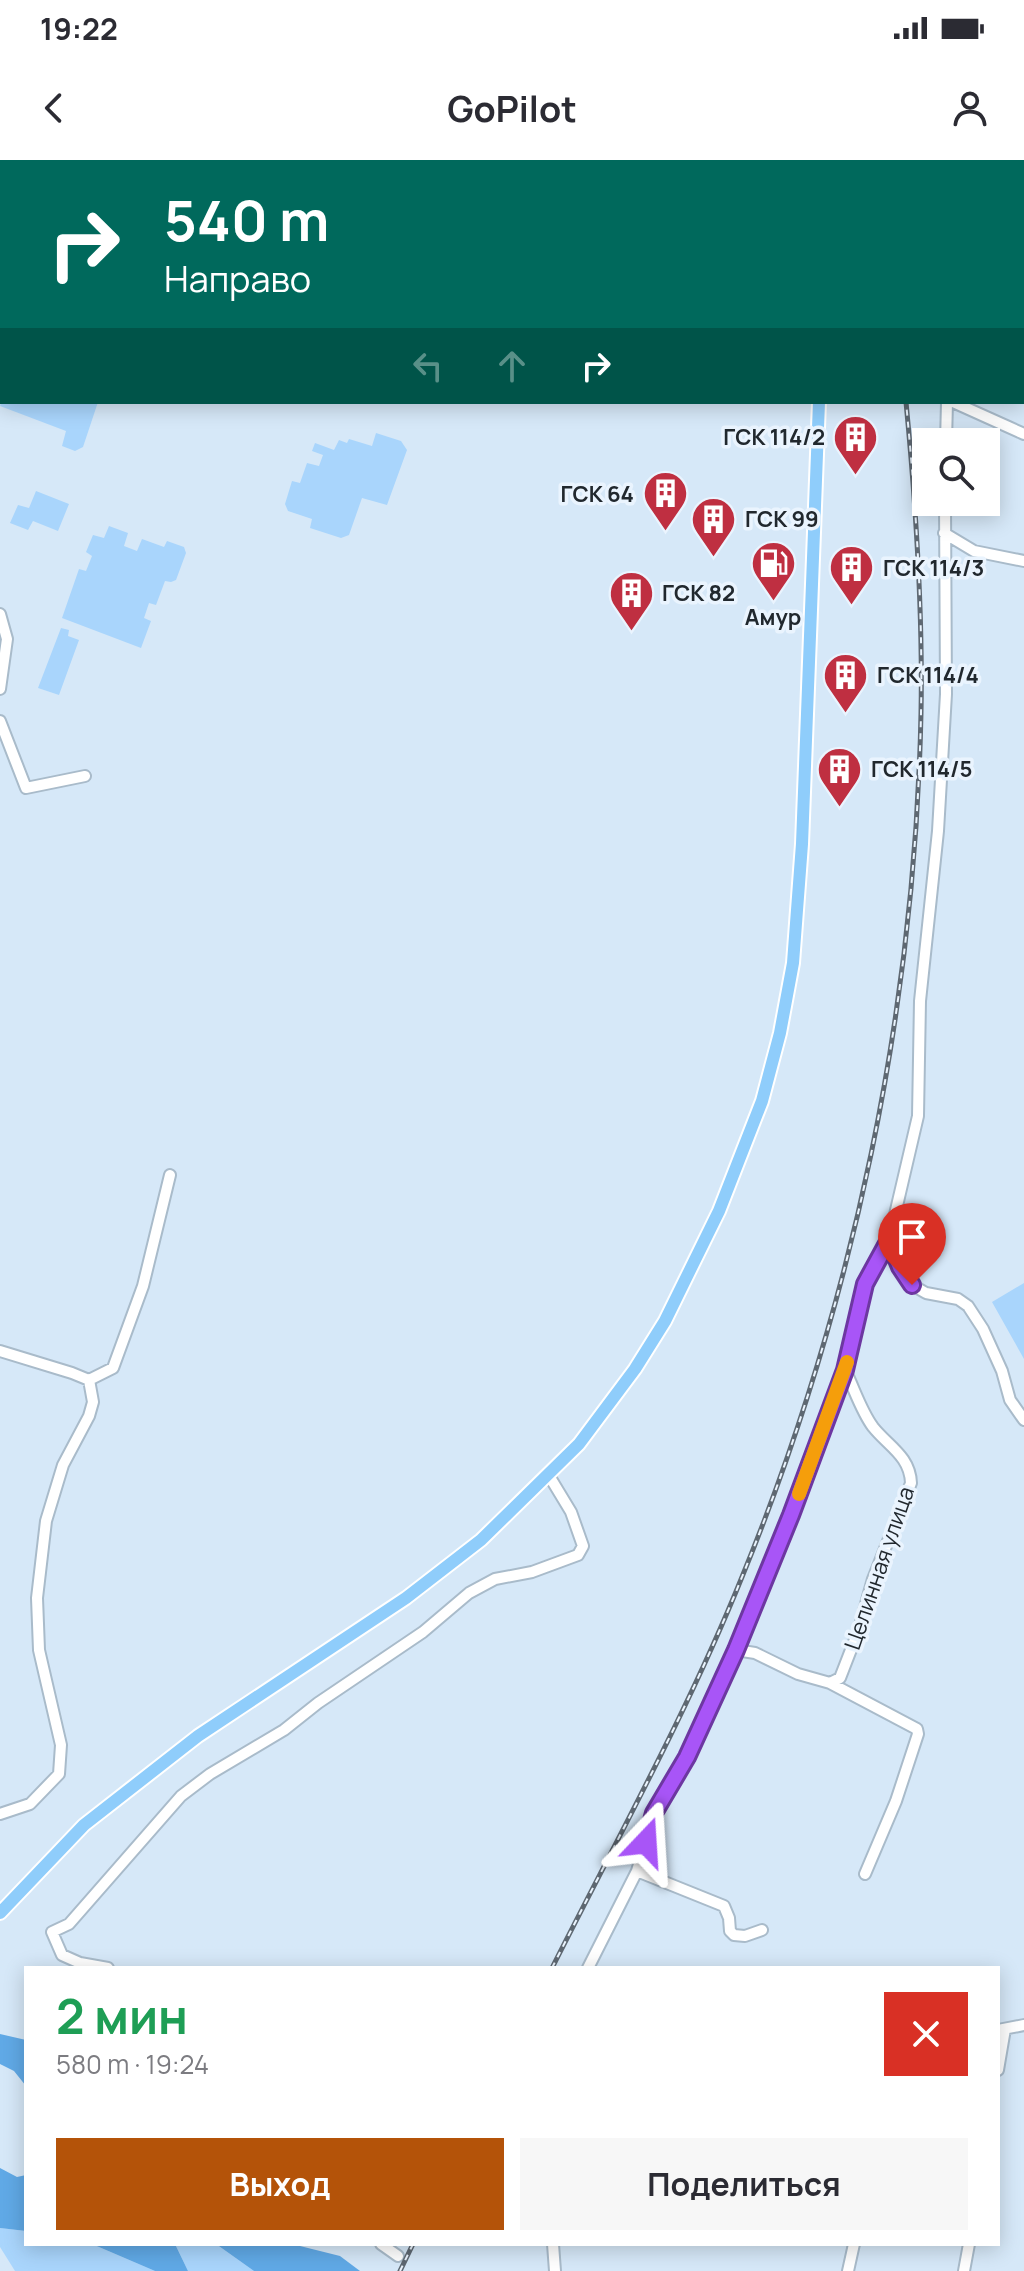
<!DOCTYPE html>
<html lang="ru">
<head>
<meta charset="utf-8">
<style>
  body { margin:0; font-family:Manrope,sans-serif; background:#f7f7f7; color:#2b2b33; height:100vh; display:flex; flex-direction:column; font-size:30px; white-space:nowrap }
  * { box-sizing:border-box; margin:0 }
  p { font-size:26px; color:#7c7c81 }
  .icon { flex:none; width:44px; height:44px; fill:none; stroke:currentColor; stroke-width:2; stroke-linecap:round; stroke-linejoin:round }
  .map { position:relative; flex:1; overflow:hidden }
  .drawer { position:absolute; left:24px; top:1806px; width:976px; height:280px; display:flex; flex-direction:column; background:#fff; border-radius:0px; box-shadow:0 4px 20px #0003 }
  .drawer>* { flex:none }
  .banner { position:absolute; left:0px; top:0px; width:1024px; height:244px; box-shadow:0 4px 20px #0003; background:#00695c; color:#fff; overflow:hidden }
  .controls { position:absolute; left:912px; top:268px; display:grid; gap:16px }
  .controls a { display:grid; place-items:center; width:88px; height:88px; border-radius:0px; background:#fff; box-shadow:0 4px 20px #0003; font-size:40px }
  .pin { position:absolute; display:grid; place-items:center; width:68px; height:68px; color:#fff; margin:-82px -34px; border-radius:50% 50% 50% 0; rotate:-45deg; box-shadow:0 0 8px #0007 }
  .pin .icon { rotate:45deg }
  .me { position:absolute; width:88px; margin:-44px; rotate:20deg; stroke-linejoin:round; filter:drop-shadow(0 0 6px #0008) }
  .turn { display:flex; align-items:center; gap:28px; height:168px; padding:0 32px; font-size:36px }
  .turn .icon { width:104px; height:104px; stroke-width:2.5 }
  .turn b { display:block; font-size:56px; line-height:68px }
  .lanes { display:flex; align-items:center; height:76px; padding:0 32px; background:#0003; justify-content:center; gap:40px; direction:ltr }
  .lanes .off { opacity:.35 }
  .round { display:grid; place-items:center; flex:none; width:84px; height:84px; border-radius:0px; background:#f7f7f7 }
  .head { display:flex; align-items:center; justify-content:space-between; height:136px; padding:0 32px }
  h1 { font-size:48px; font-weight:700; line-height:60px; color:#1e9e55 }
  .primary-button { display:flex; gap:16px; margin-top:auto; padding:16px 32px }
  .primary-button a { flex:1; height:92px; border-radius:0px; background:#b45309; color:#fff; font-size:32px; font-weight:700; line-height:92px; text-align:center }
  .primary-button a+a { background:#f7f7f7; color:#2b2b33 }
  .status { display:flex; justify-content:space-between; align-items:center; height:56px; padding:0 40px; background:#fff; direction:ltr }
  .status svg { height:22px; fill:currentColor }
  header { display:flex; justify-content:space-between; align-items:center; height:104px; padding:0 32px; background:#fff; font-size:36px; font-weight:700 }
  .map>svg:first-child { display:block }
  .green { fill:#a9d5fc }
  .water { fill:#60a9e6 }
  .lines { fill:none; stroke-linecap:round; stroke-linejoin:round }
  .minor-casing { stroke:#a9bbca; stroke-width:14 }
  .major-casing { stroke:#fff; stroke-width:16 }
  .minor { stroke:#fff; stroke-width:10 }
  .major { stroke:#8fcdfb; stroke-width:12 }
  .rail-casing { stroke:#5e6872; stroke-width:5 }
  .rail { stroke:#eaf4fe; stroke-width:2; stroke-dasharray:6; stroke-linecap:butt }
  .route-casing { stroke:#6d37a1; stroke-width:20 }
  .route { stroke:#a855f7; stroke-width:14 }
  .slow { stroke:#f59e0b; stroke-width:14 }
  .labels { text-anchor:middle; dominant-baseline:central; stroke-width:7; stroke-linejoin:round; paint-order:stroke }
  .poi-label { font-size:22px; font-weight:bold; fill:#21282e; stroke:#eaf4fe; text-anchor:start }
  .street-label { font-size:22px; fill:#21282e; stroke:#eaf4fe }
</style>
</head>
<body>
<div class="status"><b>19:22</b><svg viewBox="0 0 49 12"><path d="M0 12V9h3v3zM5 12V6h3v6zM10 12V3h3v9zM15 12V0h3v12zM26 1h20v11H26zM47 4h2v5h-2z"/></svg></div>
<header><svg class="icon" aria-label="back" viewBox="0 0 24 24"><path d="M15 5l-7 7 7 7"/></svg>GoPilot<svg class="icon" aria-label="person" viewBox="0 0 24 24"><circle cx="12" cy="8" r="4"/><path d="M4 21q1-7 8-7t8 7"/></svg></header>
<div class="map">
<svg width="1024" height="2111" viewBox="0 0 1024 2111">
  <rect width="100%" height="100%" fill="#d6e8f8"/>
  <path class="green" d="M 2,239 L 2,242 L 98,242 L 83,287 L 75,291 L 62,286 L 66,271 L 0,246 Z
    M 376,273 L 401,281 L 407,290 L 387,345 L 362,338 L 349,375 L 341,378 L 310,368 L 312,359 L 288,351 L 285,344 L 292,321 L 300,323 L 307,303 L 319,306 L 323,295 L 312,291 L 315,283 L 334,290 L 339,280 L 347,283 L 349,279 L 372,286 Z
    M 36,331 L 69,344 L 58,371 L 33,361 L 28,370 L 10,363 L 18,345 L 29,348 Z
    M 109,366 L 128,373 L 124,386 L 137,391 L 142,379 L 164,387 L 167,381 L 184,387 L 186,393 L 176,420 L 171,422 L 165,421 L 156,445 L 149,443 L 144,458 L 151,461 L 141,488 L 62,458 L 79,409 L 86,411 L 92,396 L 86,392 L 93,375 L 104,378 Z
    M 61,468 L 69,470 L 68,476 L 79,480 L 59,535 L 38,528 Z
    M 1024,1123 L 1024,1199 L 992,1142 Z
    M 0,2068 L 26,2071 L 26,2084 L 92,2084 L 155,2111 L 15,2111 L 0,2087 Z
    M 175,2084 L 216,2084 L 254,2111 L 188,2111 Z"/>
  <path class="water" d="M 0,1874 L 26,1880 L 26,1926 L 14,1911 L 0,1904 Z
    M 0,2008 L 17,2017 L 26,2015 L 26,2071 L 0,2068 Z
    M 92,2084 L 175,2084 L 188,2111 L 155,2111 Z
    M 216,2084 L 292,2084 L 340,2096 L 360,2111 L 254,2111 Z"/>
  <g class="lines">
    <defs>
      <path id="minor" d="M 396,2 L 396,0
        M 826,2 L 826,0
        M 953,242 L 1024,274
        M 946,282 L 947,242
        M 945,342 L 946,534 L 938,671 L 920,841 L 918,956 L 889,1080 L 900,1107 L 912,1125 L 926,1133 L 958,1139 L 968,1146 L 983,1169 L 1002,1211 L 1010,1240 L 1024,1260
        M 944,373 L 974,391 L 1024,401
        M 0,454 L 7,479 L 0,529
        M 0,561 L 26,628 L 85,616
        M 0,1191 L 72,1213 L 89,1220 L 93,1242 L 89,1256 L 63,1305 L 46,1361 L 37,1438 L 39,1490 L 61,1585 L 59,1614 L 30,1644 L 0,1654
        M 89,1220 L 113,1208 L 143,1126 L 170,1015
        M 736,1490 L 755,1493 L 798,1514 L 830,1523 L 917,1569 L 918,1574 L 896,1641 L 865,1714
        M 830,1523 L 840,1518 L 859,1469 L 873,1419 L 911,1323 C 910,1296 888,1286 873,1267 C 861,1251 854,1228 845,1210
        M 637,1711 L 724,1746 L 729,1758 L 730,1771 L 734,1775 L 745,1776 L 762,1770
        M 108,1808 L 80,1803 L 62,1795 L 52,1772 L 69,1764 L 181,1636 L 210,1614 L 284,1570 L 318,1543 L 423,1472 L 469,1433 L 495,1419 L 532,1412 L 578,1395 L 583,1386 L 571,1352 L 548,1314
        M 588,1808 L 637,1711 L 654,1653 L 687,1597 L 736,1490 L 791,1355 L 845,1210 L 865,1124 L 889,1080
        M 998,1870 L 1024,1865
        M 998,1910 L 1005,1869
        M 381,2084 L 398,2096
        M 553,2084 L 555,2111
        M 848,2111 L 854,2084
        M 964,2111 L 969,2084"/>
      <path id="major" d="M 754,0 L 757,2
        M 1022,49 L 1024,49
        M 0,1753 L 84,1665 L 198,1576 L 406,1438 L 481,1380 L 579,1284 L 635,1209 L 665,1161 L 719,1051 L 762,941 L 780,873 L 793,803 L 802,684 L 819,242"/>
    </defs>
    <use href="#minor" class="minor-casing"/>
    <use href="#major" class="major-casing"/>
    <use href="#minor" class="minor"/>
    <use href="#major" class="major"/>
    <defs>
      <path id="rail" d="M 874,0 L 874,2
        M 552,1808 C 617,1679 688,1551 742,1417 C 854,1143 915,849 921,553 C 923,449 916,346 906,242
        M 400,2111 L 413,2084"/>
    </defs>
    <use href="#rail" class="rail-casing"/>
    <use href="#rail" class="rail"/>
  </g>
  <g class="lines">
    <defs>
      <path id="route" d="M 646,1682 L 654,1653 L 687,1597 L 736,1490 L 791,1355 L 845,1210 L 865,1124 L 889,1080 L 900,1107 L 912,1125"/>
    </defs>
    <use href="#route" class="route-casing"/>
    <use href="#route" class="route"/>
    <path class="slow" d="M 799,1334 L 847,1202"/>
  </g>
  <defs>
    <symbol id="building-pin" viewBox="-11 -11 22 30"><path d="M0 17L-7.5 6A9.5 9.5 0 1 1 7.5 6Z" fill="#bf2f41" stroke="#eaf4fe"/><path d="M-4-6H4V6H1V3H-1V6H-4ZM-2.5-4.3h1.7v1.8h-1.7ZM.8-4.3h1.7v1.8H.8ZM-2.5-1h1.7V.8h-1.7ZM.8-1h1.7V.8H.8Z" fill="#fff"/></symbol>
    <symbol id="fuel-pin" viewBox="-11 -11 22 30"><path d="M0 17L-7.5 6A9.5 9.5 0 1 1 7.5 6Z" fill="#bf2f41" stroke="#eaf4fe"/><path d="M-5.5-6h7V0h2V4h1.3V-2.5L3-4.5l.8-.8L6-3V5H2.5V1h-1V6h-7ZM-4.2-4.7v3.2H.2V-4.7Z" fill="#fff"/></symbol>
  </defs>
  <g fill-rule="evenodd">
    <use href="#building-pin" x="830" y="252" width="51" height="69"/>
    <use href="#building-pin" x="640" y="308" width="51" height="69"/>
    <use href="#building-pin" x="688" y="334" width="51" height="69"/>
    <use href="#fuel-pin" x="748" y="378" width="51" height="69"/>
    <use href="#building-pin" x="826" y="382" width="51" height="69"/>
    <use href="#building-pin" x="606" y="408" width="51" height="69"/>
    <use href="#building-pin" x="820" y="490" width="51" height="69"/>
    <use href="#building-pin" x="814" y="584" width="51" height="69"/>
  </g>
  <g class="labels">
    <g class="poi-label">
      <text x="825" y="277" text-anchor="end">ГСК 114/2</text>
      <text x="634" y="334" text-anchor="end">ГСК 64</text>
      <text x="745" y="359">ГСК 99</text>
      <text x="883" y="408">ГСК 114/3</text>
      <text x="662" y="433">ГСК 82</text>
      <text x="773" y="457" text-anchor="middle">Амур</text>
      <text x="877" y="515">ГСК 114/4</text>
      <text x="871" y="609">ГСК 114/5</text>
    </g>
    <g class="street-label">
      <text transform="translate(879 1408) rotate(-71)">Целинная улица</text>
    </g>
  </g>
</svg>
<div class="controls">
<a><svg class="icon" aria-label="search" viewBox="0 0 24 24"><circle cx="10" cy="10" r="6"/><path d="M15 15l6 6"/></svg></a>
</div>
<div class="pin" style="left:912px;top:1125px;background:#d93025"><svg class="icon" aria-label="arrive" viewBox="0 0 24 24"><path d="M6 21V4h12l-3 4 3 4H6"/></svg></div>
<svg class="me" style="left:646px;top:1682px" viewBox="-20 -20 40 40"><path d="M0-17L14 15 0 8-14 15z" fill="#a855f7" stroke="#fff" stroke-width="4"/></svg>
<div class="banner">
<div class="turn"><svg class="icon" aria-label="right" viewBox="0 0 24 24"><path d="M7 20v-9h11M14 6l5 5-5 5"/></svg><div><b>540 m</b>Направо</div></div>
<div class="lanes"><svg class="icon off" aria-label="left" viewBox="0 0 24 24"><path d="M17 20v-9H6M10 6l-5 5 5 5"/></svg><svg class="icon off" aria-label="ahead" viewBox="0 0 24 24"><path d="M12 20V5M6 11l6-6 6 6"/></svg><svg class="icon" aria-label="right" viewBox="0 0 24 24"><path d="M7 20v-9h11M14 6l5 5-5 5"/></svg></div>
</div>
<section class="drawer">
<div class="head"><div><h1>2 мин</h1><p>580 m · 19:24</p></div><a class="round" style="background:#d93025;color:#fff"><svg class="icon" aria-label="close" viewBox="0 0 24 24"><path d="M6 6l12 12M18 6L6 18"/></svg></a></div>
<div class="primary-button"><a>Выход</a><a>Поделиться</a></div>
</section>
</div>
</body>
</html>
